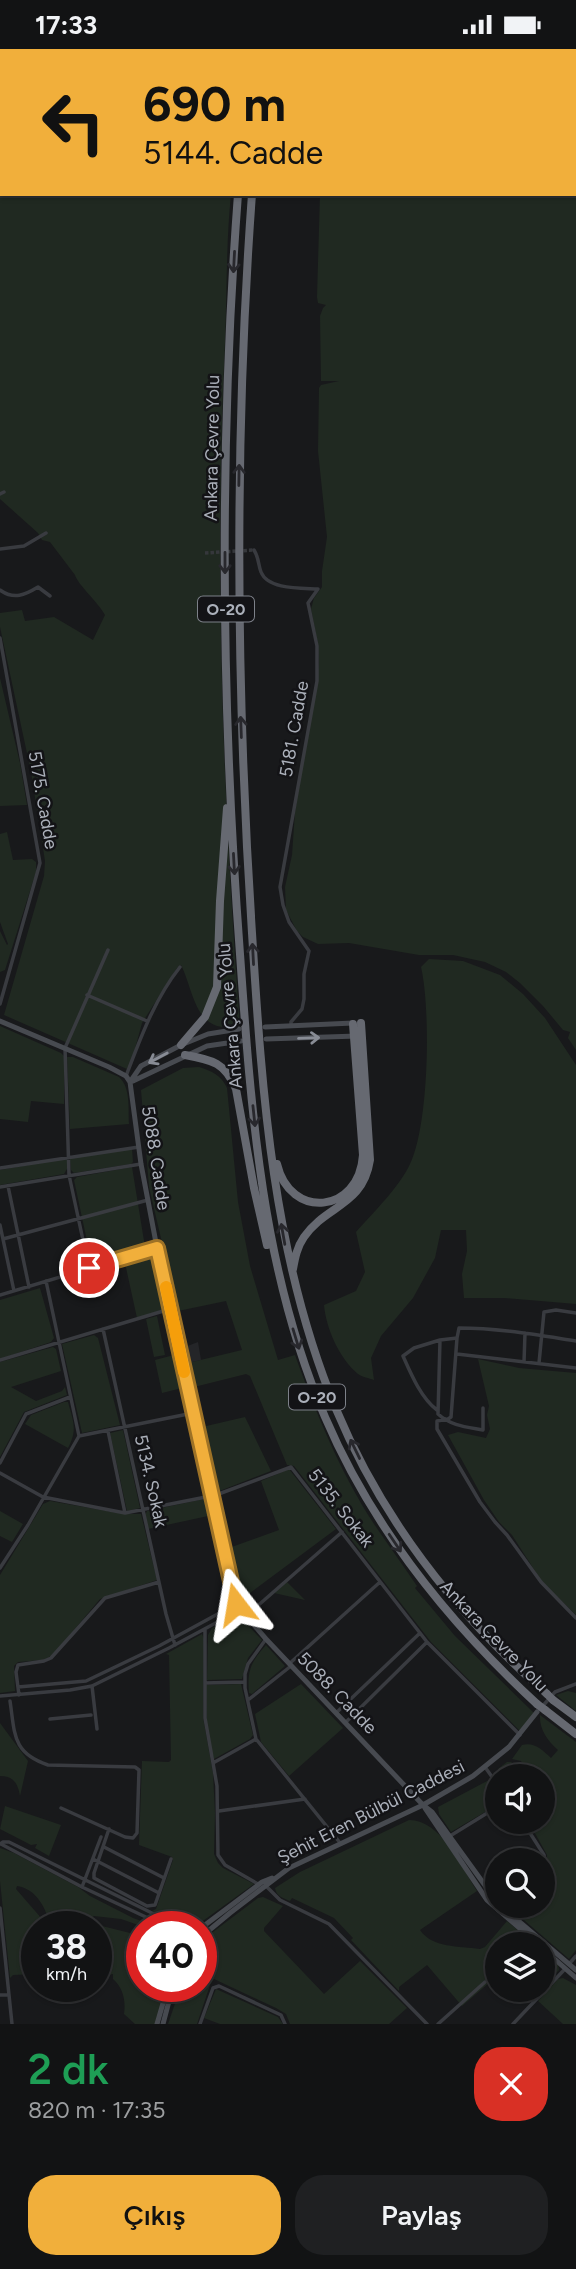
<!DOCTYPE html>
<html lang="tr">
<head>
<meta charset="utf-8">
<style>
  body { margin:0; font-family:Figtree,sans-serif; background:#1f2022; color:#f1f3f6; height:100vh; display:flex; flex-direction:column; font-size:26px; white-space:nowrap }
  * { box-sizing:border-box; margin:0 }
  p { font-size:23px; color:#9c9ea0 }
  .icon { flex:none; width:38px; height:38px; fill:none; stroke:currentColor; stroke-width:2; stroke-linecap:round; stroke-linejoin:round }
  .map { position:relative; height:1975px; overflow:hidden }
  .sheet { display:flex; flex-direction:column; background:#121314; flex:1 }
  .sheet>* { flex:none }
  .banner { position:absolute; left:0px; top:0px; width:578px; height:147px; box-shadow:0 2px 5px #0004,0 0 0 2px #313234; background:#f1af3b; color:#111; overflow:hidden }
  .controls { position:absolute; left:485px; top:1715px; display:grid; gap:14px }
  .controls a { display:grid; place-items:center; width:70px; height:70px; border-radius:50%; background:#121314; box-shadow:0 2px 5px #0004,0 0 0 2px #313234; font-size:35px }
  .speed { position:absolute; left:21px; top:1862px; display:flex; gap:14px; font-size:35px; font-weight:700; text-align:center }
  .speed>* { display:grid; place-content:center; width:91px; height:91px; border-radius:50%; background:#121314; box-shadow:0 2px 5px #0004,0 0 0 2px #313234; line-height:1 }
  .speed small { font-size:18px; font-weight:400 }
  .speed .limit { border:10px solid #d22; background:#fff; color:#111 }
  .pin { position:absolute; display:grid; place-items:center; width:60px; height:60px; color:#fff; margin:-30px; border:4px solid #fff; border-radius:50%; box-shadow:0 2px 7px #0007 }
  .me { position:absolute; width:77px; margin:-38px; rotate:346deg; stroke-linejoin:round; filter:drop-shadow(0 0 5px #0008) }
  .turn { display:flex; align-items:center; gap:24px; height:147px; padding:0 28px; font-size:32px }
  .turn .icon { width:91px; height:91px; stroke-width:2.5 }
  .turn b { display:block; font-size:49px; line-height:60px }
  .round { display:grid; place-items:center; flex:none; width:74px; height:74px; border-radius:28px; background:#1f2022 }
  .headline { display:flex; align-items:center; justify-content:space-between; height:119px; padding:0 28px }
  h1 { font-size:42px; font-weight:600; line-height:52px; color:#1e9e55 }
  .cta { display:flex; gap:14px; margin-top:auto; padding:14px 28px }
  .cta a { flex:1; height:80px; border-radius:28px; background:#f1af3b; color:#111; font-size:28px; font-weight:600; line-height:80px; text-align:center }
  .cta a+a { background:#1f2022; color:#f1f3f6 }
  .status { display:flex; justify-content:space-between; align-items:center; height:49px; padding:0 35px; background:#121314; direction:ltr }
  .status svg { height:19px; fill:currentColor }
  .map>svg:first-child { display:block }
  .built { fill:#242528 }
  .green { fill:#202921; fill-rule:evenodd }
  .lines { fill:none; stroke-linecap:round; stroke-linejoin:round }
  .street-tunnel { stroke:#35373b; stroke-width:3.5; stroke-dasharray:3.5 2; stroke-linecap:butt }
  .street { stroke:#393b40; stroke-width:3.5 }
  .secondary { stroke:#474a50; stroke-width:5 }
  .highway { stroke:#666971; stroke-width:8 }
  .highway-bridge { stroke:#666971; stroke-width:8 }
  .oneway { stroke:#28282d }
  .oneway2 { stroke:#888c95 }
  .route-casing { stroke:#9d7226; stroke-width:18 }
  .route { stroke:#f1af3b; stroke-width:12 }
  .slow { stroke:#f59e0b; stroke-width:12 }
  .labels { text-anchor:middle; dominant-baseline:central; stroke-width:5; stroke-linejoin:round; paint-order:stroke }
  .shield { fill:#131316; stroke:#7d8189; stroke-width:2 }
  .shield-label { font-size:16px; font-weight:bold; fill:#abb0ba }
  .street-label { font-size:18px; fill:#abb0ba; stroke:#131316 }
</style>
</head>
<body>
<div class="status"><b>17:33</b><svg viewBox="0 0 49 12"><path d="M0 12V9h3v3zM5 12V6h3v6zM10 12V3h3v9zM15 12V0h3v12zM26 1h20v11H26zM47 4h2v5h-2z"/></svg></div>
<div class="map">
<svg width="576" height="1975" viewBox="0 0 576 1975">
  <rect width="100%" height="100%" fill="#18191b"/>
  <path class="built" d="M 198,1293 L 201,1311 L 188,1314 L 185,1298 Z"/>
  <path class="green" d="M 0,0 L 246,0 L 246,2 L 2,2 L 2,145 L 231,145 C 226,194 227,244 225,294 C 214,522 223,750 240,978 C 233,978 224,979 217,977 C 194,970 191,935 181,916 L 177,919 L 142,974 L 133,1007 L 127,1020 L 4,966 L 44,827 L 45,812 L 31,723 L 0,578 L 0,564 L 22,561 L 25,572 L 54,568 L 93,591 L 105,566 C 98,553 78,536 75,526 L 50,493 L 42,491 L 38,484 L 0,450 Z
    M 329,0 L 576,0 L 576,1001 L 568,989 L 570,983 L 563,981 L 543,957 L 520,934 L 506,923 L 485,913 L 453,906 L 419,906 L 349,894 L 318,895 L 303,888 L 297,882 L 286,861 L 285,838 L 292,806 L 295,763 L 319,614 L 318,595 L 311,560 L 314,549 L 322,538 L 322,522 L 327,488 L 318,402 L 319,339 L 321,336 L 339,332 L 321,332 L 320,267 L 323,259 L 326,256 L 318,254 L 317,248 L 320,145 L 576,145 L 576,2 L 329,2 Z
    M 0,629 L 20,714 L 27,756 L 0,757 Z
    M 7,783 L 13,811 L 32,810 L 36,813 L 36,823 L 5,921 L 0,923 L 0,882 L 7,896 L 8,895 L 0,873 L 0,785 Z
    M 429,910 L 463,912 L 500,926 L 523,945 L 545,969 L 576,1016 L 576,1255 L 504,1249 L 464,1249 L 462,1225 L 467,1202 L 466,1181 L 441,1181 L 435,1209 L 413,1249 L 381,1287 L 371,1309 L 374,1331 C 369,1329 362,1328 358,1325 C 339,1309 326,1279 324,1256 L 356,1242 L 365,1223 L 356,1183 C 373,1164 400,1137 410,1115 C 429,1076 431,961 421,918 Z
    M 0,977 L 61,1004 L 64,1007 L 64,1055 L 31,1052 L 28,1073 L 0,1070 Z
    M 67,1008 L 73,1008 L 119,1028 C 131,1039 128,1059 129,1075 L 70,1080 Z
    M 199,1018 C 212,1022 221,1026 227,1039 L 238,1153 L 250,1217 L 278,1311 L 295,1306 C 316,1364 340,1423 374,1475 C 388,1496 403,1516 417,1537 L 415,1539 L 455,1587 L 534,1664 L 520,1682 L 431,1593 L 294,1417 L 287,1416 L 250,1327 L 246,1325 L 194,1338 L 188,1314 L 242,1301 L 226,1252 L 178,1262 L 149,1138 L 141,1041 L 183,1019 Z
    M 132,1100 L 133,1113 L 131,1115 L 74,1124 L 71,1121 L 70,1110 L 72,1108 Z
    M 67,1109 L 67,1120 L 64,1125 L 0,1136 L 0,1121 Z
    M 132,1118 L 145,1198 L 142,1201 L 94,1212 L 90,1206 L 74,1131 L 77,1128 Z
    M 150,1207 L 153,1208 L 165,1257 L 161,1262 L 137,1269 L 125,1214 Z
    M 40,1239 L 54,1289 L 51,1293 L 0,1310 L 0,1251 Z
    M 157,1267 L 165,1306 L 154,1308 L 146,1270 Z
    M 94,1286 L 98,1289 L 120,1376 L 82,1384 L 62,1295 Z
    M 53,1298 L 56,1300 L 61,1322 L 11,1338 L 36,1352 L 62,1342 L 65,1338 L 67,1346 L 24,1363 L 0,1408 L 0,1313 Z
    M 174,1306 L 182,1339 L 162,1344 L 155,1311 Z
    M 478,1310 L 519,1319 L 576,1324 L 576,1566 L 542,1533 L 512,1486 L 499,1473 L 484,1451 L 448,1386 L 458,1383 L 486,1389 L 490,1380 L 487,1366 L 489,1357 Z
    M 64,1353 L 68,1353 C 73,1372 78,1380 68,1399 L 25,1375 L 31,1366 Z
    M 245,1368 L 271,1422 L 217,1443 L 215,1442 L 202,1378 Z
    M 123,1381 L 140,1459 L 127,1462 L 110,1384 Z
    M 289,1420 L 336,1480 L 242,1550 L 239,1546 L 229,1499 L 279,1481 L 261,1432 Z
    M 204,1450 L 208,1467 L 148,1480 L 145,1466 L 147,1462 Z
    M 50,1452 L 124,1465 L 141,1465 L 157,1531 L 100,1550 L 53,1606 L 43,1611 L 18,1613 L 14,1617 L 15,1642 L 0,1644 L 0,1526 L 43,1455 Z
    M 0,1462 L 23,1475 L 12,1493 L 0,1487 Z
    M 287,1533 L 305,1551 L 274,1544 Z
    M 233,1567 L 240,1568 L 262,1591 L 248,1609 L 242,1630 L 207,1631 L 208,1586 L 212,1579 Z
    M 202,1585 L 204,1590 L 203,1668 L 213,1724 L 215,1764 L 214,1805 L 218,1814 L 223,1819 L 254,1835 L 200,1874 C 182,1878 169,1870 152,1862 L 156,1860 L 173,1811 L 172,1808 L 139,1796 L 142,1712 L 169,1713 L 171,1711 L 169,1606 L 166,1605 Z
    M 266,1596 L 285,1617 L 252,1645 L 249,1644 C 247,1621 251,1613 266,1596 Z
    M 241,1635 L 253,1686 L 250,1690 L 214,1710 L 207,1684 L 206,1636 Z
    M 301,1635 L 343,1679 L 289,1727 L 261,1693 L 255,1665 Z
    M 568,1642 L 576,1644 L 576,1662 L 556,1646 Z
    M 540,1666 L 576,1693 L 576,1901 L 569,1910 L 517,1865 L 520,1857 L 542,1857 L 543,1819 L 547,1812 L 547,1806 L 536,1786 L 527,1773 L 542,1773 L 542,1727 L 497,1727 L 497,1732 L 494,1728 L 499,1719 L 507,1713 L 512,1713 L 507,1721 L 510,1722 L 522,1714 L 521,1712 L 512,1710 L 522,1696 C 535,1693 542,1701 551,1709 L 558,1701 C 548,1692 539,1680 540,1666 Z
    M 0,1674 L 28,1712 L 20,1747 C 18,1735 14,1727 0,1727 Z
    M 489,1731 L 497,1736 L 497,1756 L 451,1783 L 439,1765 L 438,1758 Z
    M 5,1757 L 61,1776 L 49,1807 L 35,1799 L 37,1795 L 31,1796 L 0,1780 Z
    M 409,1771 C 441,1771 461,1817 477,1842 L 420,1881 C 432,1899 459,1897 480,1900 L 485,1898 L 507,1872 L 534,1895 L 497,1895 L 497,1927 L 462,1957 L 427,1916 L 399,1938 L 399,1942 L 351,1891 L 353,1889 L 334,1869 L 292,1849 L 290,1852 C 283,1849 276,1847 275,1839 L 300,1823 Z
    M 0,1799 L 14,1804 L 78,1838 L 90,1847 L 133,1869 L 158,1878 L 144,1878 L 121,1870 L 94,1867 L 78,1878 L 71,1878 L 79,1868 L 65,1878 L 37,1878 L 37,1925 L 13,1926 L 10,1929 L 0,1832 ZM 17,1837 C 32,1839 42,1852 47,1866 L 42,1870 L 16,1840 Z
    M 263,1848 L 283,1857 L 264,1879 L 264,1882 L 324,1945 L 360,1912 L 407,1959 L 389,1975 L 290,1975 L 286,1965 L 276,1959 L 214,1930 L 210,1936 L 197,1975 L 168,1975 L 181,1937 L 201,1937 L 201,1895 L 213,1883 L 258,1849 Z
    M 94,1875 L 142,1887 L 142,1937 L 167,1937 L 155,1975 L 135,1975 L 124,1965 C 126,1951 123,1939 113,1930 L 113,1925 L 108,1926 L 112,1919 L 112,1899 L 109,1897 L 96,1902 L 96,1878 L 86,1878 Z
    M 543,1903 L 558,1916 L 559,1921 L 543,1938 Z
    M 563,1929 L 576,1936 L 576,1975 L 563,1975 L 538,1952 L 558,1930 Z
    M 216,1940 L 278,1968 L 283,1975 L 220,1975 L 204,1969 Z"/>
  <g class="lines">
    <path class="street-tunnel" d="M 205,504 L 254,501"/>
    <path class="street" d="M 0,445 L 4,443
      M 0,500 L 24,497 L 46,484
      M 254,501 C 259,509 258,515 261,523 C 268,541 302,539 318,540 L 308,554 L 317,597 L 317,632 L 280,838 L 283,856 L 289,873 L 309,902 L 304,925 L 304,950 L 302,960 L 291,973 L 291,977
      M 0,541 C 14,551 25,546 38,538 L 50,547
      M 0,589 L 40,814 L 0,955
      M 87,946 L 147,972
      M 126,1027 C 141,988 154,951 180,918
      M 0,1119 L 139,1098
      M 8,1137 L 29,1238
      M 0,1138 L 141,1115
      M 0,1176 L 14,1242
      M 3,1190 L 148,1151
      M 89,1219 L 69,1126 L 65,999 L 108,901
      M 0,1246 L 157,1199
      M 103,1280 L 166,1565 L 175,1596
      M 457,1289 L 451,1368 L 448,1370 L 437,1372 L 437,1380 L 480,1453 L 495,1473 L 507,1486 L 541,1533 L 576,1569
      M 440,1291 L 457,1289 L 459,1279 C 498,1279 537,1286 576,1292
      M 457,1305 L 576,1319
      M 0,1311 L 170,1260
      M 524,1313 L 525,1284
      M 539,1314 L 544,1263 L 556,1261 L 576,1264
      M 437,1361 C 421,1349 411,1325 403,1307 L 414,1299 L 440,1291 L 438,1365 C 451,1377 467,1378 483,1381 L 483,1359
      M 108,1382 L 125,1464
      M 79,1387 L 193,1364
      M 0,1414 L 26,1365 L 70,1348
      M 0,1424 L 43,1448 L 125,1464 L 216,1446 L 291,1418 L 427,1593 L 520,1686
      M 0,1519 L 28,1476 L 79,1387 L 46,1232
      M 246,1567 L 342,1483
      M 205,1580 L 205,1669 L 213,1714
      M 266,1590 L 248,1615 L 245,1625 L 245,1639 L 256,1690 L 341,1795
      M 289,1615 L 380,1533
      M 205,1634 L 244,1633
      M 92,1637 L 97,1680
      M 18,1638 L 86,1632 L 159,1597 L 236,1555
      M 19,1646 L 16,1623 L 18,1616 L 44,1612 L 51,1609 L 105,1549 L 159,1533
      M 0,1647 L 70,1641 L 92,1637 L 169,1599 L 240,1561
      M 248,1651 L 291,1617
      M 10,1652 C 15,1685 12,1704 48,1716 L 135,1718 L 139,1721 L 137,1784 L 133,1789 L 125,1788 L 61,1759
      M 541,1659 L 555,1643 L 576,1635
      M 336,1664 L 420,1584
      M 50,1670 L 91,1666
      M 345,1674 L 427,1593
      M 256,1690 L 213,1714 L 217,1737 L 218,1806 L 225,1816 L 258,1835
      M 485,1718 L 497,1735
      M 219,1762 L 305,1750
      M 523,1773 L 544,1806 L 545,1811 L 542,1817
      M 109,1780 L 94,1824 L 94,1829 L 147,1857 L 155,1856 L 171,1810
      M 450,1787 L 497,1758
      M 0,1795 L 3,1793 L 9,1793 L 180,1878
      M 1,1795 L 82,1838 L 167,1878
      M 104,1798 L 164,1829
      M 93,1810 L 159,1844
      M 266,1837 L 280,1851 L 329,1875 L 427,1975
      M 82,1838 L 101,1788
      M 0,1859 L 12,1975
      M 514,1867 L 519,1857
      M 569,1915 L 576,1907
      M 0,1946 L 9,1946
      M 200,1975 L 213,1939 L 219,1937 L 281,1966 L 285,1975
      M 438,1975 L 485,1933
      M 513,1975 L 565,1920"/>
    <path class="secondary" d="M 0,972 L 109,1018 L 126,1027 L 130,1033 L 141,1115 L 157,1199 L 236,1555 L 266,1590 L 423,1756 L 432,1763 L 497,1853
      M 265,978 L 353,974
      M 266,990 L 357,987
      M 133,1032 L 207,997 L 241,992
      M 130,1033 L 141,1017 L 181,996 L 208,985 L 239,980
      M 425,1759 L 487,1851 L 538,1895
      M 501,1857 L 576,1921
      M 201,1879 L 262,1833 L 272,1829
      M 201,1888 L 230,1864 L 289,1819 L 423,1756 L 473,1727 L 509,1698 L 537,1663
      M 542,1899 L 576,1929
      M 157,1975 L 168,1937
      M 163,1975 L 173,1937"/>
    <path class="highway" d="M 251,2 L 251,0
      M 264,2 L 264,0
      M 238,145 C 219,398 221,653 240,905 C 251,1062 262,1222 325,1368 C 373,1480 448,1573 537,1655
      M 252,145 C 234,392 236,638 252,884 C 262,1045 273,1209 336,1360 C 382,1470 457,1566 547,1645
      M 181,996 L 205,968 L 217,938 L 220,852 L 227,759
      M 185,1006 C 212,1011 225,1013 236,1040 L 254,1139 L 267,1196
      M 277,1115 C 290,1171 359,1165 363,1106 L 353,975
      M 293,1220 C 295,1209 297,1198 304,1188 C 326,1156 363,1157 370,1111 L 361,974
      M 553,1651 L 576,1668
      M 545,1661 L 576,1685"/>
    <path class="highway-bridge" d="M 547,1645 L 553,1651
      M 537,1655 L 545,1661"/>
  </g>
  <defs><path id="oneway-shaft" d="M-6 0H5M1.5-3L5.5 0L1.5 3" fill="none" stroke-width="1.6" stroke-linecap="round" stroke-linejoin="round" transform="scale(1.75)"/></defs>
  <g class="oneway">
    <use href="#oneway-shaft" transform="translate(234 213) rotate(93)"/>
    <use href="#oneway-shaft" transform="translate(239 426) rotate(-89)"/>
    <use href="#oneway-shaft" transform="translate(225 514) rotate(90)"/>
    <use href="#oneway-shaft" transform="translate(241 678) rotate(-92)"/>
    <use href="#oneway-shaft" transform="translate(234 815) rotate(87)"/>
    <use href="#oneway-shaft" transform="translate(253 905) rotate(-93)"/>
    <use href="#oneway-shaft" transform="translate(254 1067) rotate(84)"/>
    <use href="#oneway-shaft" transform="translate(283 1185) rotate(-100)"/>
    <use href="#oneway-shaft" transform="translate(296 1290) rotate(73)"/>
    <use href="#oneway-shaft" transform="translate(355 1400) rotate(-116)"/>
    <use href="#oneway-shaft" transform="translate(395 1494) rotate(56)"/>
  </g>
  <g class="oneway2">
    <use href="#oneway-shaft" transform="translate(309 989) rotate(-2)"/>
    <use href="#oneway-shaft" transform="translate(158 1009) rotate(152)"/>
  </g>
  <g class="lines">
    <defs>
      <path id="route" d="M 89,1219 L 157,1199 L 236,1555"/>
    </defs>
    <use href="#route" class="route-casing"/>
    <use href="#route" class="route"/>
    <path class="slow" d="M 166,1238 L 184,1323"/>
  </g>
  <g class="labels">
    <g class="shield">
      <rect x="198" y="547.5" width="56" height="25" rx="5"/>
      <rect x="289" y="1335.5" width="56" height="25" rx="5"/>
    </g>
    <g class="shield-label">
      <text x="226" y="560">O-20</text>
      <text x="317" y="1348">O-20</text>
    </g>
    <g class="street-label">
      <text transform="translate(212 399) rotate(-89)">Ankara Çevre Yolu</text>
      <text transform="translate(294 680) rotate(-80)">5181. Cadde</text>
      <text transform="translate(43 751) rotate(80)">5175. Cadde</text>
      <text transform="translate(230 967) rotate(-95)">Ankara Çevre Yolu</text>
      <text transform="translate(156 1109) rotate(81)">5088. Cadde</text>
      <text transform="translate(151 1432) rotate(77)">5134. Sokak</text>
      <text transform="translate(341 1459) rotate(52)">5135. Sokak</text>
      <text transform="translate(494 1587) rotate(46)">Ankara Çevre Yolu</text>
      <text transform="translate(337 1644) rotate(46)">5088. Cadde</text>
      <text transform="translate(371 1763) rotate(-27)">Şehit Eren Bülbül Caddesi</text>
    </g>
  </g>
</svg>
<div class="controls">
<a><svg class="icon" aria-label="sound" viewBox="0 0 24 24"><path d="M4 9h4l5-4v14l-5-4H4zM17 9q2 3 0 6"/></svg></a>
<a><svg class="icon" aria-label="search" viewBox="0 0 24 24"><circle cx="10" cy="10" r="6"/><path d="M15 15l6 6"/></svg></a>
<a><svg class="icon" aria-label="layers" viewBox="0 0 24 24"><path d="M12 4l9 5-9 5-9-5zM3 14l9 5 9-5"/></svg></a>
</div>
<div class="speed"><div>38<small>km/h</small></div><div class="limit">40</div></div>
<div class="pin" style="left:89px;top:1219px;background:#d93025"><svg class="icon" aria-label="arrive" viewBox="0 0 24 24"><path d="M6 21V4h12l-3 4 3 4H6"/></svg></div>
<svg class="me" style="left:236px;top:1555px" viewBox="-20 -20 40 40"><path d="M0-17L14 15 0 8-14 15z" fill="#f1af3b" stroke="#fff" stroke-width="4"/></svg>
<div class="banner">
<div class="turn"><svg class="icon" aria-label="left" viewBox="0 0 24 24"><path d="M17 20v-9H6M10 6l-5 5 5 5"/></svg><div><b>690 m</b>5144. Cadde</div></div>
</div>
</div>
<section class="sheet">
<div class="headline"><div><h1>2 dk</h1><p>820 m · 17:35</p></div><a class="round" style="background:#d93025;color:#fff"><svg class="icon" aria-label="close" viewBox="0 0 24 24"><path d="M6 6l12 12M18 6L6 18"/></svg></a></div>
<div class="cta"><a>Çıkış</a><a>Paylaş</a></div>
</section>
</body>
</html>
